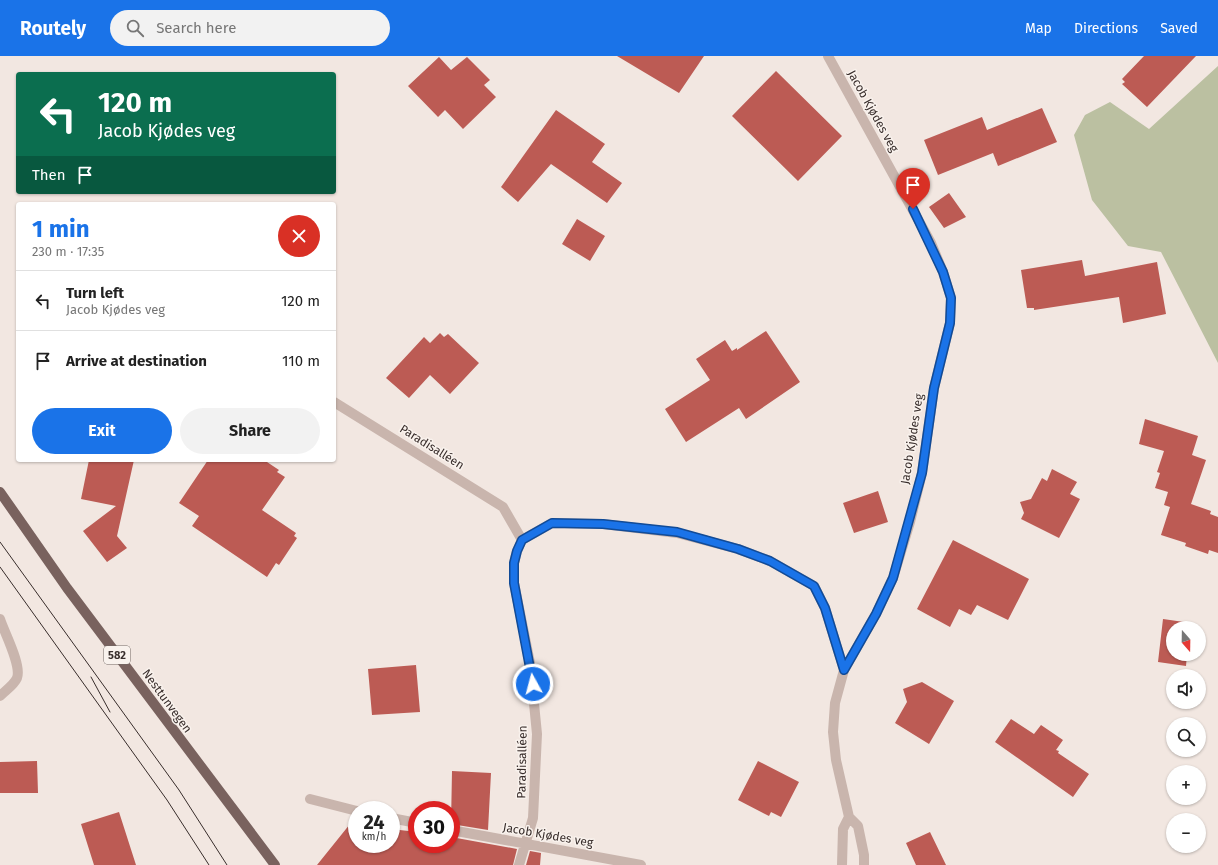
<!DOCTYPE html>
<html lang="en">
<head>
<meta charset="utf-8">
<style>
  body { margin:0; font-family:"Fira Sans",sans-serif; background:#f2f2f2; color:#222; height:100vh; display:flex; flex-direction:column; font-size:15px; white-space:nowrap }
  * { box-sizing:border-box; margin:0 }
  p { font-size:13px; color:#767676 }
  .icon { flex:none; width:22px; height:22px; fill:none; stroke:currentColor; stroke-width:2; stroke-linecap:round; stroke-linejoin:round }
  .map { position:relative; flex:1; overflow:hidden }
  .drawer { position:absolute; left:16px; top:146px; width:320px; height:260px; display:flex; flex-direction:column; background:#fff; border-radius:4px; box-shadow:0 1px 3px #0004 }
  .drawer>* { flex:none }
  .guide { position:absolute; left:16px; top:16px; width:320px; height:122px; border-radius:4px; box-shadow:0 1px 3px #0004; background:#0b6e4f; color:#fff; overflow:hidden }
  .needle { width:26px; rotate:160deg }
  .controls { position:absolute; left:1166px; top:565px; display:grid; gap:8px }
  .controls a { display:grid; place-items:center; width:40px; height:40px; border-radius:50%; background:#fff; box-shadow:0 1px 3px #0004; font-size:20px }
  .speed { position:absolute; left:348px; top:745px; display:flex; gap:8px; font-size:20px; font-weight:700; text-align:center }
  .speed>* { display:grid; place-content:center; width:52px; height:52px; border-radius:50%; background:#fff; box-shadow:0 1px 3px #0004; line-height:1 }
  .speed small { font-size:10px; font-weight:400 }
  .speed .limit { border:6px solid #d22; background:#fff; color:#111 }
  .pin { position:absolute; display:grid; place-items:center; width:34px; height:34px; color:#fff; margin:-41px -17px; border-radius:50% 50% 50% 0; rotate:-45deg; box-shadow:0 0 4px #0007 }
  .pin .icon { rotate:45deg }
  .me { position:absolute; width:44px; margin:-22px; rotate:353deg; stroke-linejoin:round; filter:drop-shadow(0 0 3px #0008) }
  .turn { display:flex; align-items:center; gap:14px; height:84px; padding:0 16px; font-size:18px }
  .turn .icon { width:52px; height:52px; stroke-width:2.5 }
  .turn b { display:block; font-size:28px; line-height:34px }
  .then { display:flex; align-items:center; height:38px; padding:0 16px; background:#0003; gap:8px; font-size:15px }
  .round { display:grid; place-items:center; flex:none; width:42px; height:42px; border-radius:21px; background:#f2f2f2 }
  .overview { display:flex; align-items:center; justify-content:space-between; height:68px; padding:0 16px }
  h1 { font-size:24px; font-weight:700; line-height:30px; color:#1a73e8 }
  .cta { display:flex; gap:8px; margin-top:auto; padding:8px 16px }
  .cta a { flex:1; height:46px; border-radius:24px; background:#1a73e8; color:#fff; font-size:16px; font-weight:700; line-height:46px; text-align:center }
  .cta a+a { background:#f2f2f2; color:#222 }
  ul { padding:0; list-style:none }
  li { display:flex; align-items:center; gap:12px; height:60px; padding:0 16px; border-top:1px solid #e0e0e0 }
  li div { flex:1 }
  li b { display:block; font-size:15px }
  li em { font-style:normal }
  header { display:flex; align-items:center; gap:24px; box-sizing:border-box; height:56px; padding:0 20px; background:#1a73e8; color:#fff }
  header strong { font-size:19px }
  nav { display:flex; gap:22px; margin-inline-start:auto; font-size:14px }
  .search { width:280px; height:36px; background:#f2f2f2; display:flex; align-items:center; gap:10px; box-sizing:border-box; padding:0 14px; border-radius:22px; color:#767676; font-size:15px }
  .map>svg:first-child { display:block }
  .green { fill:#bbc0a1 }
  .building { fill:#bc5b54 }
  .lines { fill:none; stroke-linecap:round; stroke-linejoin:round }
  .street { stroke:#c9b5ad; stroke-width:10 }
  .primary { stroke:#79625e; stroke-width:10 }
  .tram { stroke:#382d2b; stroke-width:1 }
  .route-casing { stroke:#114b97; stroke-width:10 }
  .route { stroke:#1a73e8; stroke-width:7 }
  .labels { text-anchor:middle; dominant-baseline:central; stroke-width:3; stroke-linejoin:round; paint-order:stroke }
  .shield { fill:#f9f2ed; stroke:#726865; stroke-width:1 }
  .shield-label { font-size:11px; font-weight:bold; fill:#382d2b }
  .street-label { font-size:12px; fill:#382d2b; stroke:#f9f2ed }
</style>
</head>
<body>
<header>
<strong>Routely</strong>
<div class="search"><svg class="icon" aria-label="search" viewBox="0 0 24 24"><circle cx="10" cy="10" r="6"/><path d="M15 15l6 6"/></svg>Search here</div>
<nav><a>Map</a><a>Directions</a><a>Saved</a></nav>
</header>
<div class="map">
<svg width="1218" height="809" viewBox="0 0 1218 809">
  <rect width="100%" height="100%" fill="#f2e7e1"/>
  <path class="green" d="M 1218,10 L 1218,307 L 1161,196 L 1128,190 L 1092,144 L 1074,79 L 1085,59 L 1110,46 L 1149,73 Z"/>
  <path class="building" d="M 617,0 L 704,0 L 679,37 Z
    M 1144,0 L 1196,0 L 1147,51 L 1122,28 L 1125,26 L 1122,23 Z
    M 439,1 L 451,14 L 467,1 L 490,24 L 484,29 L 496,41 L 463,73 L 445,54 L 438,61 L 408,30 Z
    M 776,15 L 842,80 L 798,125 L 732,60 Z
    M 1042,52 L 1057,86 L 998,110 L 993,97 L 938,119 L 924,84 L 982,61 L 987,74 Z
    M 556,54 L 605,88 L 592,106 L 622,127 L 607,147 L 551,108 L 518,146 L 501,131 Z
    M 949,137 L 966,161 L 944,172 L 929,151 Z
    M 577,163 L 605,180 L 590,205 L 562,188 Z
    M 1082,204 L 1085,220 L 1157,206 L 1166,258 L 1123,267 L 1119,241 L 1034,254 L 1034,252 L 1027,252 L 1021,214 Z
    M 766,275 L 800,326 L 746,363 L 739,352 L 686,386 L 665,353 L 710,324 L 696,303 L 725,284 L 732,295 L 737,292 L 737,294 Z
    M 440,277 L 444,281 L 448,278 L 479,307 L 450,338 L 430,319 L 409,342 L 386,322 L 424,281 L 430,287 Z
    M 1145,363 L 1198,380 L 1192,399 L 1206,404 L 1191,448 L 1211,455 L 1210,458 L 1218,461 L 1218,497 L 1209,494 L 1208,498 L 1185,490 L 1186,487 L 1161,479 L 1170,451 L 1164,449 L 1168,436 L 1155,432 L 1160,417 L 1157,416 L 1164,395 L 1139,388 Z
    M 89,404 L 134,404 L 117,480 L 127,492 L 107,506 L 83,475 L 116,450 L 81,443 Z
    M 208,404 L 264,404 L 279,414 L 277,416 L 285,421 L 262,454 L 296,477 L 294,480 L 297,482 L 279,509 L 276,507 L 267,521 L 192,470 L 199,460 L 179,447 Z
    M 1052,413 L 1077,426 L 1070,438 L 1080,443 L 1059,482 L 1021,463 L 1024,457 L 1020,446 L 1031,443 L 1042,422 L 1047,425 Z
    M 878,435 L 888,466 L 854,477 L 843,447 Z
    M 953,484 L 1029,523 L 1008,564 L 977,549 L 971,559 L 959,553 L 950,571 L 917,553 Z
    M 1163,563 L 1191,567 L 1190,572 L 1173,572 L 1173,598 L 1187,598 L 1186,610 L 1158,606 Z
    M 416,609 L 420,656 L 372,659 L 368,613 Z
    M 922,626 L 954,645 L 929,688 L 895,667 L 907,646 L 903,633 Z
    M 1011,663 L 1034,678 L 1041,669 L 1063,684 L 1056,694 L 1059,695 L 1058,697 L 1089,718 L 1073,741 L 995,686 Z
    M 37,705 L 38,737 L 0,737 L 0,706 Z
    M 758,705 L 799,726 L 781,761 L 771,756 L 769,760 L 738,744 Z
    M 452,715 L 491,717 L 488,774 L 451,768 Z
    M 119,756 L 136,809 L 94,809 L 81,768 Z
    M 350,768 L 357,769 L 357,788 L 391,788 L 391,773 L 417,776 L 417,788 L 451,788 L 451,781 L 517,793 L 513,809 L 317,809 Z
    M 930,776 L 946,809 L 916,809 L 906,787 Z
    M 530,795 L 541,797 L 540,809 L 526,809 Z"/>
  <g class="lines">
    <path class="street" d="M 828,0 L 931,187 L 943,216 L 951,242 L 950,267 L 934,332 L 922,417 L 910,466 L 893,522 L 876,558 L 844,614 L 835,647 L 833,676 L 836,704 L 849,761 L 858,770 L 864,799 L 864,809
      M 334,346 L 503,451 L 522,484
      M 0,563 C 4,576 22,609 17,622 C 14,629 6,634 0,640
      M 310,743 L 357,755
      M 391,762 L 417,767
      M 451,774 L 641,809
      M 519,809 L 533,762 L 537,678 L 530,607 L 514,527 L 514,507 L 517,495 L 522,484 L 552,467 L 603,468 L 677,477 L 738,493 L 770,505 L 814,530 L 825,552 L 844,614
      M 842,809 L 843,773 L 849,761"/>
    <path class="primary" d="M 0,436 L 67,532 L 275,809"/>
    <path class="tram" d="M 0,486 L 179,734 L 227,809
      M 0,511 L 167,744 L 209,809
      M 91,621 L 110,656"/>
  </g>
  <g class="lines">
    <defs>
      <path id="route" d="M 533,628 L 514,527 L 514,507 L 517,495 L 522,484 L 552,467 L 603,468 L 677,476 L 738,493 L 770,505 L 814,530 L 825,552 L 844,614 L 876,558 L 893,522 L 922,417 L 934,332 L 950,267 L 951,242 L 943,216 L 913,153"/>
    </defs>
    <use href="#route" class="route-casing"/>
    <use href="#route" class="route"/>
  </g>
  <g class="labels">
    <rect class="shield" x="104" y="590" width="26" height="18" rx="3"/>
    <g class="shield-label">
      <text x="117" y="599">582</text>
    </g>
    <g class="street-label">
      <text transform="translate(873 55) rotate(61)">Jacob Kjødes veg</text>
      <text transform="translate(912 383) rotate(-81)">Jacob Kjødes veg</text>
      <text transform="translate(432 391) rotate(32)">Paradisalléen</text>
      <text transform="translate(167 645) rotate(54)">Nesttunvegen</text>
      <text transform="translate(522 706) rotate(-89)">Paradisalléen</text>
      <text transform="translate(548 779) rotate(10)">Jacob Kjødes veg</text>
    </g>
  </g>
</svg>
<div class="controls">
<a><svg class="needle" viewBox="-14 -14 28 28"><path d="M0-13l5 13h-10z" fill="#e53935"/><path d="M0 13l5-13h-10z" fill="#767676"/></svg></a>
<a><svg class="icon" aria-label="sound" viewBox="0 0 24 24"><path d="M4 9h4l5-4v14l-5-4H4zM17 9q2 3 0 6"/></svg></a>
<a><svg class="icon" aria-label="search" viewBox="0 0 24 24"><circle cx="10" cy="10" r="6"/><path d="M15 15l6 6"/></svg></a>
<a>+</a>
<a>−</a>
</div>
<div class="speed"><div>24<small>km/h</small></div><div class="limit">30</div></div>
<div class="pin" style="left:913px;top:153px;background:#d93025"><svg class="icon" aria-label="arrive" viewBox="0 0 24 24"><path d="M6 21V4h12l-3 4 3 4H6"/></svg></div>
<svg class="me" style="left:533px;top:628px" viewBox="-20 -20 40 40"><circle r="17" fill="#1a73e8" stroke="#fff" stroke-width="3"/><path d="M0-11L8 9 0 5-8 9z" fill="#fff"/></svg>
<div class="guide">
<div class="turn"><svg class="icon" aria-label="left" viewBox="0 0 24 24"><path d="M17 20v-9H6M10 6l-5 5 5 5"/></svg><div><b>120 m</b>Jacob Kjødes veg</div></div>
<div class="then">Then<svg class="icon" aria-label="arrive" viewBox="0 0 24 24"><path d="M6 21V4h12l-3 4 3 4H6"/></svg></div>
</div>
<section class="drawer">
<div class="overview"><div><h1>1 min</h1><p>230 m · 17:35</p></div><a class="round" style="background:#d93025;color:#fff"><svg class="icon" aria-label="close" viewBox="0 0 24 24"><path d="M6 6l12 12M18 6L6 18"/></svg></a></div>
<ul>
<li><svg class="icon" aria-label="left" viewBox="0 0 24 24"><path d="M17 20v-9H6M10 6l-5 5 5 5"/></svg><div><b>Turn left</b><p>Jacob Kjødes veg</p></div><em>120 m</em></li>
<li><svg class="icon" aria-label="arrive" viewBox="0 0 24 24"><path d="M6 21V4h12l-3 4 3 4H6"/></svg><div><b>Arrive at destination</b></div><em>110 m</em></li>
</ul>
<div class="cta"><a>Exit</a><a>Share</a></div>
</section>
</div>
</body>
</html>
